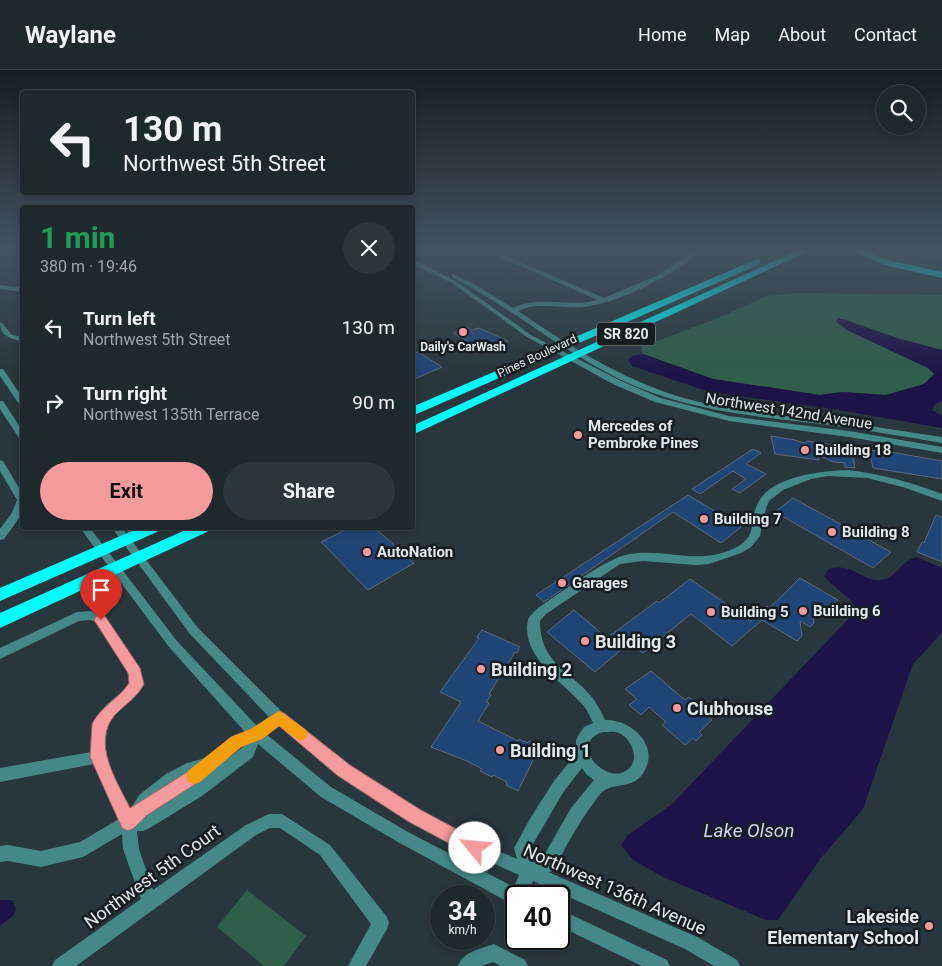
<!DOCTYPE html>
<html lang="en">
<head>
<meta charset="utf-8">
<style>
  body { margin:0; font-family:Roboto,sans-serif; background:#2b353a; color:#f1f3f6; height:100vh; display:flex; flex-direction:column; font-size:19px; white-space:nowrap }
  * { box-sizing:border-box; margin:0 }
  p { font-size:16px; color:#a1a6aa }
  .icon { flex:none; width:28px; height:28px; fill:none; stroke:currentColor; stroke-width:2; stroke-linecap:round; stroke-linejoin:round }
  .map { position:relative; flex:1; overflow:hidden }
  .details { position:absolute; left:20px; top:135px; width:395px; height:325px; display:flex; flex-direction:column; background:#1e292e; border-radius:5px; box-shadow:0 2px 8px #0003,0 0 0 1px #3c454a }
  .details>* { flex:none }
  .hud { position:absolute; left:20px; top:20px; width:395px; height:105px; border-radius:5px; box-shadow:0 2px 8px #0003,0 0 0 1px #3c454a; background:#1e292e; color:#f1f3f6; overflow:hidden }
  .controls { position:absolute; left:876px; top:15px; display:grid; gap:10px }
  .controls a { display:grid; place-items:center; width:50px; height:50px; border-radius:50%; background:#1e292e; box-shadow:0 2px 8px #0003,0 0 0 1px #3c454a; font-size:25px }
  .speed { position:absolute; left:430px; top:815px; display:flex; gap:10px; font-size:25px; font-weight:700; text-align:center }
  .speed>* { display:grid; place-content:center; width:65px; height:65px; border-radius:50%; background:#1e292e; box-shadow:0 2px 8px #0003,0 0 0 1px #3c454a; line-height:1 }
  .speed small { font-size:12px; font-weight:400 }
  .speed .limit { border:2px solid #111; border-radius:8px; background:#fff; color:#111 }
  .pin { position:absolute; display:grid; place-items:center; width:42px; height:42px; color:#fff; margin:-51px -21px; border-radius:50% 50% 50% 0; rotate:-45deg; box-shadow:0 0 5px #0007 }
  .pin .icon { rotate:45deg }
  .me { position:absolute; width:55px; margin:-28px; rotate:298deg; stroke-linejoin:round; filter:drop-shadow(0 0 4px #0008) }
  .turn { display:flex; align-items:center; gap:18px; height:105px; padding:0 20px; font-size:22px }
  .turn .icon { width:65px; height:65px; stroke-width:2.5 }
  .turn b { display:block; font-size:35px; line-height:42px }
  .round { display:grid; place-items:center; flex:none; width:52px; height:52px; border-radius:26px; background:#2b353a }
  .head { display:flex; align-items:center; justify-content:space-between; height:85px; padding:0 20px }
  h1 { font-size:30px; font-weight:700; line-height:38px; color:#1e9e55 }
  .action { display:flex; gap:10px; margin-top:auto; padding:10px 20px }
  .action a { flex:1; height:58px; border-radius:30px; background:#f59b9d; color:#111; font-size:20px; font-weight:700; line-height:58px; text-align:center }
  .action a+a { background:#2b353a; color:#f1f3f6 }
  ul { padding:0; list-style:none }
  li { display:flex; align-items:center; gap:15px; height:75px; padding:0 20px }
  li div { flex:1 }
  li b { display:block; font-size:19px }
  li em { font-style:normal }
  header { display:flex; align-items:center; gap:30px; box-sizing:border-box; height:70px; padding:0 25px; background:#1e292e; border-bottom:1px solid #3c454a }
  header strong { font-size:24px }
  nav { display:flex; gap:28px; margin-inline-start:auto; font-size:18px }
  .map>svg:first-child { display:block }
  .green { fill:#2f5e4a }
  .water { fill:#1e1348 }
  .building { fill:#204577; stroke:#606975 }
  .lines { fill:none; stroke-linecap:round; stroke-linejoin:round }
  .minor { fill:#448988; fill-rule:evenodd }
  .highway { fill:#01fefe; fill-rule:evenodd }
  .route { fill:#f59b9d; stroke:#9f6566 }
  .slow { fill:#f59e0b }
  .poi-dot { fill:#f59b9d; stroke:#161d20; stroke-width:2 }
  .labels { text-anchor:middle; dominant-baseline:central; stroke-width:5; stroke-linejoin:round; paint-order:stroke }
  .far-poi-label { font-size:12px; font-weight:bold; fill:#e1eaee; stroke:#161d20 }
  .far-street-label { font-size:12px; fill:#e1eaee; stroke:#161d20 }
  .shield { fill:#161d20; stroke:#a4acb0; stroke-width:1 }
  .shield-label { font-size:14px; font-weight:bold; fill:#e1eaee }
  .street-label { font-size:15px; fill:#e1eaee; stroke:#161d20 }
  .poi-label { font-size:15px; font-weight:bold; fill:#e1eaee; stroke:#161d20; text-anchor:start }
  .near-poi-label { font-size:18px; font-weight:bold; fill:#e1eaee; stroke:#161d20; text-anchor:start }
  .near-street-label { font-size:18px; fill:#e1eaee; stroke:#161d20 }
  .near-water-label { font-size:19px; font-style:italic; fill:#d2d1f5; stroke:#161d20 }
</style>
</head>
<body>
<header>
<strong>Waylane</strong>
<nav><a>Home</a><a>Map</a><a>About</a><a>Contact</a></nav>
</header>
<div class="map">
<svg width="942" height="896" viewBox="0 0 942 896">
  <rect width="100%" height="100%" fill="#28373d"/>
  <path class="green" d="M 854,178 L 868,178 L 942,198 L 942,204 L 890,192 Z
    M 883,178 L 908,178 L 942,187 L 942,193 Z
    M 797,223 L 942,225 L 942,280 L 900,269 L 847,250 L 838,248 L 836,251 L 849,261 L 929,298 L 935,304 L 924,314 L 886,325 L 842,322 L 820,325 L 713,309 L 643,284 L 641,277 L 723,246 L 767,226 Z
    M 247,820 L 306,866 L 284,896 L 264,896 L 217,857 Z"/>
  <path class="water" d="M 838,248 L 900,269 L 942,280 L 942,331 L 935,334 L 932,340 L 942,346 L 942,358 L 833,339 L 710,322 L 632,296 L 628,290 L 633,286 L 643,284 L 713,309 L 820,325 L 842,322 L 886,325 L 924,314 L 934,304 L 928,298 L 849,261 L 836,252 Z
    M 916,487 L 942,498 L 942,563 L 913,594 L 863,739 L 821,788 L 778,850 L 766,850 L 663,807 L 633,790 L 621,775 L 628,765 L 671,735 L 856,541 C 855,529 833,518 824,506 L 829,499 C 854,492 862,513 881,510 C 894,508 897,499 906,492 C 908,490 913,489 916,487 Z
    M 0,830 L 12,830 L 16,839 L 13,846 L 0,856 Z"/>
  <path class="building" d="M 467,257 L 472,260 L 479,258 L 508,271 L 479,283 L 472,278 L 476,276 L 453,263 Z
    M 418,282 L 442,297 L 412,310 L 412,284 Z
    M 771,366 L 795,370 L 804,373 L 807,371 L 815,372 L 816,378 L 823,373 L 852,380 L 855,398 L 845,397 L 845,393 L 833,392 L 818,385 L 819,390 L 775,384 Z
    M 753,379 L 761,383 L 746,394 L 766,404 L 740,423 L 732,419 L 746,409 L 733,401 L 700,424 L 692,419 Z
    M 869,380 L 885,381 L 942,391 L 942,409 L 873,398 Z
    M 688,425 L 741,457 L 721,473 L 673,442 L 544,532 L 536,525 Z
    M 793,428 L 891,482 L 873,498 L 775,442 Z
    M 936,445 L 942,447 L 942,492 L 917,482 L 922,472 L 924,473 Z
    M 349,458 L 375,458 L 414,493 L 368,520 L 321,472 Z
    M 800,508 L 838,530 L 823,546 L 813,547 L 814,553 L 810,557 L 800,551 L 802,566 L 797,571 L 762,550 L 732,576 L 691,544 L 643,583 L 629,573 L 595,602 L 547,562 L 574,540 L 607,568 L 657,531 L 659,533 L 690,509 L 751,551 L 767,536 L 769,538 L 781,527 Z
    M 482,560 L 520,577 L 517,583 L 515,582 L 489,624 L 491,625 L 486,632 L 489,633 L 478,651 L 518,671 L 519,669 L 528,673 L 529,671 L 540,676 L 518,721 L 506,715 L 507,712 L 493,705 L 492,707 L 480,701 L 482,699 L 467,691 L 431,677 L 461,632 L 440,622 L 475,574 L 479,568 L 477,567 Z
    M 651,601 L 685,630 L 689,627 L 704,639 L 702,642 L 712,650 L 699,662 L 702,665 L 696,671 L 693,668 L 685,675 L 662,655 L 666,652 L 649,637 L 641,645 L 629,635 L 637,629 L 625,619 Z"/>
  <g class="lines">
    <path class="minor" d="M 479,178 L 487,178 L 604,228 L 656,206 L 692,183 L 692,178 L 698,178 L 697,185 C 669,207 617,234 582,237 C 560,239 538,231 518,241 C 565,273 613,304 668,323 C 720,341 778,345 833,351 C 869,355 906,362 942,367 L 942,373 C 907,367 872,361 837,356 C 770,348 701,343 637,317 C 570,289 516,240 452,207 L 452,205 L 454,204 L 479,217 L 513,238 C 540,225 570,238 598,230 Z
      M 412,189 L 456,211 L 531,265 L 621,311 L 661,328 L 729,346 L 849,361 L 942,377 L 942,383 L 849,367 L 729,351 L 655,332 L 615,315 L 527,267 L 452,213 L 412,194 Z
      M 0,215 L 22,218 L 22,222 L 0,219 Z
      M 0,252 L 2,253 L 12,265 L 22,267 L 22,271 C 11,269 0,266 0,252 Z
      M 0,299 L 3,299 L 22,327 L 22,334 L 19,334 L 0,306 Z
      M 0,331 L 3,331 L 22,360 L 22,368 L 19,368 L 0,339 Z
      M 0,390 L 3,391 L 22,423 L 22,444 L 4,469 L 0,470 L 0,459 L 12,443 L 17,430 L 0,401 Z
      M 848,400 C 881,404 911,412 942,424 L 942,431 L 903,417 L 867,408 L 828,406 L 811,409 L 783,420 L 769,431 L 766,438 L 760,466 L 751,477 L 741,483 L 709,494 L 696,495 L 643,491 L 620,494 L 546,544 L 540,551 C 540,593 568,599 591,626 C 597,633 601,642 605,650 C 630,649 659,674 645,700 C 635,719 620,712 605,720 C 601,722 597,728 595,731 C 578,753 566,777 553,801 L 548,802 L 697,867 L 737,890 L 740,896 L 714,896 L 685,879 L 533,811 L 526,826 L 516,826 L 516,835 L 510,833 L 398,772 L 321,727 L 258,674 L 253,687 L 202,726 L 148,759 L 143,761 L 137,761 L 139,779 L 153,820 L 246,755 L 269,744 L 282,744 L 330,775 L 387,847 L 389,853 L 387,859 L 366,896 L 348,896 L 371,854 L 320,785 L 280,758 L 270,758 L 256,765 L 76,896 L 52,896 L 55,890 L 141,829 L 123,779 L 122,764 L 83,787 L 41,797 L 8,791 L 0,792 L 0,776 L 8,775 L 41,781 L 80,772 L 119,749 L 94,694 L 0,712 L 0,698 L 91,682 L 93,654 L 95,650 L 106,635 L 125,619 L 130,613 L 129,603 L 97,553 L 90,550 L 79,551 L 0,589 L 0,578 L 77,542 L 91,541 L 105,547 L 141,602 L 142,614 L 140,618 L 135,627 L 116,643 L 107,656 L 105,687 L 130,740 L 139,725 L 166,704 L 187,693 L 206,688 L 231,668 L 245,662 L 169,577 L 80,458 L 90,458 L 177,571 L 257,656 L 269,647 L 190,564 L 112,458 L 122,458 L 198,558 L 284,644 L 349,695 L 420,741 L 480,773 L 517,789 L 514,778 L 531,747 L 554,711 L 576,684 L 576,670 L 578,666 L 584,657 L 593,653 C 590,646 587,639 581,633 C 562,612 520,585 528,550 C 529,546 535,541 538,538 C 561,523 605,488 630,484 C 667,478 698,496 735,478 C 759,466 748,452 758,433 C 771,406 821,401 848,400 ZM 279,656 C 299,672 318,689 338,704 C 394,746 456,777 519,805 L 514,817 L 408,762 L 331,717 L 266,664 ZM 603,662 C 609,662 614,661 619,663 C 630,668 639,685 631,696 C 612,722 564,674 603,662 ZM 244,675 L 243,677 L 200,710 L 241,676 ZM 582,698 L 587,705 L 594,710 L 571,738 L 542,789 L 534,792 L 530,779 L 564,721 Z
      M 559,839 L 667,890 L 670,896 L 642,896 L 559,856 Z
      M 494,874 L 525,890 L 528,896 L 501,896 L 493,892 L 481,896 L 458,896 C 464,881 480,879 494,874 Z"/>
    <path class="highway" d="M 803,178 L 815,178 L 412,365 L 412,356 Z
      M 845,178 L 857,178 L 891,191 L 942,202 L 942,208 L 885,195 Z
      M 757,189 L 760,190 L 760,194 L 412,346 L 412,337 Z
      M 139,458 L 160,458 L 157,462 L 0,531 L 0,518 Z
      M 190,458 L 210,458 L 207,462 L 0,558 L 0,543 Z"/>
  </g>
  <linearGradient id="sky" x2="0" y2="1"><stop stop-color="#161e22"/><stop offset="0.59" stop-color="#425362"/><stop offset="1" stop-color="#425362" stop-opacity="0"/></linearGradient>
  <rect width="942" height="304" fill="url(#sky)"/>
  <path class="route" d="M 101,545 L 105,546 L 140,598 L 144,614 C 137,628 125,634 115,645 C 91,673 117,711 130,738 L 189,701 L 231,667 L 251,659 L 279,641 L 284,643 L 350,695 L 421,740 L 481,772 L 484,778 L 481,784 L 475,787 L 469,784 L 409,752 L 338,706 L 279,656 L 262,669 L 241,677 L 200,711 L 146,746 L 134,758 L 128,761 L 122,758 L 90,687 L 92,654 C 101,636 119,629 129,613 L 128,603 L 94,550 L 96,546 Z"/>
  <path class="slow" d="M 279,641 L 305,659 L 308,664 L 305,669 L 300,671 L 279,656 L 262,669 L 241,677 L 200,712 L 194,714 L 188,712 L 186,706 L 188,701 L 231,667 L 251,659 Z"/>
  <g class="poi-dot">
    <circle cx="463" cy="262" r="5"/>
    <circle cx="578" cy="365" r="5"/>
    <circle cx="805" cy="380" r="5"/>
    <circle cx="704" cy="449" r="5"/>
    <circle cx="832" cy="462" r="5"/>
    <circle cx="367" cy="482" r="5"/>
    <circle cx="562" cy="513" r="5"/>
    <circle cx="803" cy="541" r="5"/>
    <circle cx="711" cy="542" r="5"/>
    <circle cx="585" cy="571" r="5"/>
    <circle cx="481" cy="599" r="5"/>
    <circle cx="677" cy="638" r="5"/>
    <circle cx="500" cy="680" r="5"/>
    <circle cx="929" cy="856" r="5"/>
  </g>
  <g class="labels">
    <g class="far-poi-label">
      <text x="463" y="277">Daily's CarWash</text>
    </g>
    <g class="far-street-label">
      <text transform="translate(537 286) rotate(-25)">Pines Boulevard</text>
    </g>
    <rect class="shield" x="597" y="252.5" width="58" height="23" rx="4"/>
    <g class="shield-label">
      <text x="626" y="264">SR 820</text>
    </g>
    <g class="street-label">
      <text transform="translate(789 341) rotate(9)">Northwest 142nd Avenue</text>
    </g>
    <g class="poi-label">
      <text x="588" y="356">Mercedes of<tspan x="588" dy="17">Pembroke Pines</tspan></text>
      <text x="815" y="380">Building 18</text>
      <text x="714" y="449">Building 7</text>
      <text x="842" y="462">Building 8</text>
      <text x="377" y="482">AutoNation</text>
      <text x="572" y="513">Garages</text>
      <text x="813" y="541">Building 6</text>
      <text x="721" y="542">Building 5</text>
    </g>
    <g class="near-poi-label">
      <text x="595" y="571">Building 3</text>
      <text x="491" y="599">Building 2</text>
      <text x="687" y="638">Clubhouse</text>
      <text x="510" y="680">Building 1</text>
      <text x="919" y="846" text-anchor="end">Lakeside<tspan x="919" dy="21">Elementary School</tspan></text>
    </g>
    <g class="near-street-label">
      <text transform="translate(152 806) rotate(-36)">Northwest 5th Court</text>
      <text transform="translate(615 819) rotate(24)">Northwest 136th Avenue</text>
    </g>
    <g class="near-water-label">
      <text x="749" y="760">Lake Olson</text>
    </g>
  </g>
</svg>
<div class="controls">
<a><svg class="icon" aria-label="search" viewBox="0 0 24 24"><circle cx="10" cy="10" r="6"/><path d="M15 15l6 6"/></svg></a>
</div>
<div class="speed"><div>34<small>km/h</small></div><div class="limit">40</div></div>
<div class="pin" style="left:101px;top:550px;background:#d93025"><svg class="icon" aria-label="arrive" viewBox="0 0 24 24"><path d="M6 21V4h12l-3 4 3 4H6"/></svg></div>
<svg class="me" style="left:475px;top:778px" viewBox="-20 -20 40 40"><circle r="19" fill="#fff"/><path d="M0-13L10 11 0 6-10 11z" fill="#f59b9d"/></svg>
<div class="hud">
<div class="turn"><svg class="icon" aria-label="left" viewBox="0 0 24 24"><path d="M17 20v-9H6M10 6l-5 5 5 5"/></svg><div><b>130 m</b>Northwest 5th Street</div></div>
</div>
<section class="details">
<div class="head"><div><h1>1 min</h1><p>380 m · 19:46</p></div><a class="round"><svg class="icon" aria-label="close" viewBox="0 0 24 24"><path d="M6 6l12 12M18 6L6 18"/></svg></a></div>
<ul>
<li><svg class="icon" aria-label="left" viewBox="0 0 24 24"><path d="M17 20v-9H6M10 6l-5 5 5 5"/></svg><div><b>Turn left</b><p>Northwest 5th Street</p></div><em>130 m</em></li>
<li><svg class="icon" aria-label="right" viewBox="0 0 24 24"><path d="M7 20v-9h11M14 6l5 5-5 5"/></svg><div><b>Turn right</b><p>Northwest 135th Terrace</p></div><em>90 m</em></li>
</ul>
<div class="action"><a>Exit</a><a>Share</a></div>
</section>
</div>
</body>
</html>
